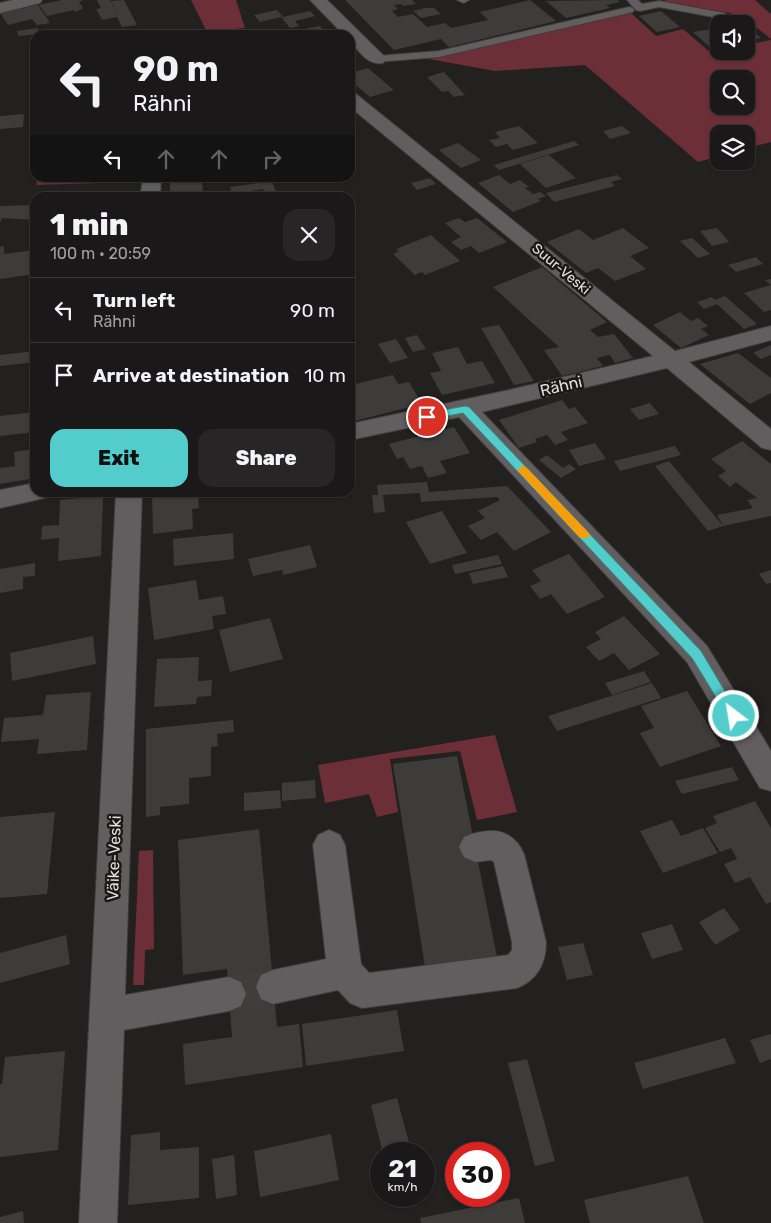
<!DOCTYPE html>
<html lang="en">
<head>
<meta charset="utf-8">
<style>
  body { margin:0; font-family:Rubik,sans-serif; background:#272525; color:#f1f3f6; height:100vh; display:flex; flex-direction:column; font-size:19px; white-space:nowrap }
  * { box-sizing:border-box; margin:0 }
  p { font-size:16px; color:#9fa0a2 }
  .icon { flex:none; width:28px; height:28px; fill:none; stroke:currentColor; stroke-width:2; stroke-linecap:round; stroke-linejoin:round }
  .map { position:relative; flex:1; overflow:hidden }
  .panel { position:absolute; left:30px; top:192px; width:325px; height:305px; display:flex; flex-direction:column; background:#1a1818; border-radius:15px; box-shadow:0 1px 4px #0004,0 0 0 1px #383737 }
  .panel>* { flex:none }
  .banner { position:absolute; left:30px; top:30px; width:325px; height:152px; border-radius:15px; box-shadow:0 1px 4px #0004,0 0 0 1px #383737; background:#1a1818; color:#f1f3f6; overflow:hidden }
  .tools { position:absolute; left:710px; top:15px; display:grid; gap:10px }
  .tools a { display:grid; place-items:center; width:45px; height:45px; border-radius:10px; background:#1a1818; box-shadow:0 1px 4px #0004,0 0 0 1px #383737; font-size:25px }
  .speed { position:absolute; left:370px; top:1142px; display:flex; gap:10px; font-size:25px; font-weight:700; text-align:center }
  .speed>* { display:grid; place-content:center; width:65px; height:65px; border-radius:50%; background:#1a1818; box-shadow:0 1px 4px #0004,0 0 0 1px #383737; line-height:1 }
  .speed small { font-size:12px; font-weight:400 }
  .speed .limit { border:8px solid #d22; background:#fff; color:#111 }
  .pin { position:absolute; display:grid; place-items:center; width:42px; height:42px; color:#fff; margin:-21px; border:2px solid #fff; border-radius:50%; box-shadow:0 1px 5px #0007 }
  .me { position:absolute; width:55px; margin:-28px; rotate:329deg; stroke-linejoin:round; filter:drop-shadow(0 0 4px #0008) }
  .turn { display:flex; align-items:center; gap:18px; height:105px; padding:0 20px; font-size:22px }
  .turn .icon { width:65px; height:65px; stroke-width:2.5 }
  .turn b { display:block; font-size:35px; line-height:42px }
  .lanes { display:flex; align-items:center; height:48px; padding:0 20px; background:#0003; justify-content:center; gap:25px; direction:ltr }
  .lanes .off { opacity:.35 }
  .round { display:grid; place-items:center; flex:none; width:52px; height:52px; border-radius:15px; background:#272525 }
  .overview { display:flex; align-items:center; justify-content:space-between; height:85px; padding:0 20px }
  h1 { font-size:30px; font-weight:800; line-height:38px }
  .action { display:flex; gap:10px; margin-top:auto; padding:10px 20px }
  .action a { flex:1; height:58px; border-radius:15px; background:#52cdcc; color:#111; font-size:20px; font-weight:800; line-height:58px; text-align:center }
  .action a+a { background:#272525; color:#f1f3f6 }
  ul { padding:0; list-style:none }
  li { display:flex; align-items:center; gap:15px; height:65px; padding:0 20px; border-top:1px solid #383737 }
  li div { flex:1 }
  li b { display:block; font-size:19px }
  li em { font-style:normal }
  .map>svg:first-child { display:block }
  .green { fill:#6d2f37; fill-rule:evenodd }
  .building { fill:#3e3b3b }
  .lines { fill:none; stroke-linecap:round; stroke-linejoin:round }
  .minor-tunnel { stroke:#403d3d; stroke-width:35; stroke-dasharray:35 18; stroke-linecap:butt }
  .service-casing { stroke:#3f3d3d; stroke-width:2 }
  .minor-casing { stroke:#3f3d3d; stroke-width:2 }
  .service { fill:#625e5f; fill-rule:evenodd }
  .minor { fill:#625e5f; fill-rule:evenodd }
  .route { fill:#52cdcc; stroke:#358585 }
  .slow { fill:#f59e0b }
  .labels { text-anchor:middle; dominant-baseline:central; stroke-width:5; stroke-linejoin:round; paint-order:stroke }
  .far-street-label { font-size:14px; fill:#e1dfdf; stroke:#1a1717 }
  .street-label { font-size:16px; fill:#e1dfdf; stroke:#1a1717 }
</style>
</head>
<body>
<div class="map">
<svg width="771" height="1223" viewBox="0 0 771 1223">
  <rect width="100%" height="100%" fill="#232020"/>
  <path class="green" d="M 191,0 L 236,0 L 245,28 L 207,32 Z
    M 664,0 L 755,0 L 771,14 L 771,39 L 756,27 L 730,13 L 667,2 Z
    M 631,13 L 656,36 L 683,29 L 711,53 L 746,51 L 746,45 L 771,40 L 771,142 L 746,148 L 746,134 L 719,134 L 719,156 L 698,162 L 585,65 L 495,71 L 429,59 ZM 719,79 L 746,79 L 746,106 L 719,106 Z
    M 38,178 L 136,178 L 135,182 L 36,185 Z
    M 495,735 L 517,812 L 477,820 L 460,751 L 390,759 L 398,812 L 377,817 L 369,794 L 325,803 L 318,765 Z
    M 153,850 L 154,949 L 145,950 L 144,985 L 133,985 L 139,851 Z"/>
  <path class="building" d="M 62,0 L 83,0 L 79,2 L 83,8 L 76,12 L 74,10 L 47,16 L 39,5 Z
    M 97,0 L 110,0 L 119,17 L 111,1 L 124,0 L 137,25 L 122,27 L 117,17 L 102,20 L 96,9 L 101,8 Z
    M 345,0 L 412,0 L 416,4 L 403,6 L 401,4 L 394,5 L 398,9 L 392,11 L 398,17 L 413,14 L 427,27 L 445,23 L 451,28 L 488,20 L 480,12 L 530,0 L 556,21 L 449,47 L 441,39 L 394,50 Z
    M 618,0 L 620,2 L 606,5 L 610,8 L 566,18 L 546,1 Z
    M 38,5 L 50,23 L 37,25 L 32,19 L 8,25 L 0,13 Z
    M 425,8 L 434,8 L 441,14 L 421,18 L 413,11 Z
    M 277,10 L 283,17 L 310,11 L 315,16 L 295,21 L 299,26 L 290,28 L 281,17 L 260,22 L 254,15 Z
    M 661,11 L 680,27 L 657,32 L 639,16 Z
    M 320,26 L 325,33 L 314,35 L 291,35 L 288,32 Z
    M 746,26 L 761,38 L 746,41 Z
    M 38,28 L 39,34 L 18,36 L 17,31 Z
    M 719,28 L 719,46 L 711,48 L 693,32 Z
    M 368,68 L 394,90 L 370,97 L 350,80 L 350,73 Z
    M 444,72 L 465,95 L 454,97 L 448,91 L 442,92 L 427,77 Z
    M 24,114 L 23,127 L 0,129 L 0,116 Z
    M 519,126 L 538,143 L 513,150 L 507,144 L 496,147 L 489,140 L 500,138 L 495,132 Z
    M 622,126 L 631,133 L 610,139 L 603,131 Z
    M 574,141 L 579,145 L 499,170 L 494,165 Z
    M 458,143 L 481,160 L 461,168 L 439,150 Z
    M 549,155 L 576,178 L 546,188 L 520,164 Z
    M 499,175 L 510,184 L 520,180 L 529,187 L 525,188 L 533,194 L 540,192 L 546,196 L 538,199 L 541,201 L 513,212 L 478,183 Z
    M 617,175 L 622,179 L 611,182 L 615,186 L 554,202 L 546,193 Z
    M 202,178 L 203,198 L 170,198 L 170,179 Z
    M 258,178 L 271,178 L 278,198 L 251,198 L 265,194 L 263,189 L 232,194 L 230,187 L 260,183 Z
    M 430,178 L 436,184 L 417,190 L 411,183 Z
    M 35,205 L 35,220 L 2,218 L 0,223 L 0,206 Z
    M 459,218 L 465,222 L 477,218 L 507,242 L 479,253 L 471,246 L 461,250 L 451,242 L 461,237 L 445,223 Z
    M 623,228 L 649,248 L 630,256 L 646,269 L 615,281 L 598,268 L 586,273 L 547,242 L 579,229 L 593,240 Z
    M 717,228 L 729,242 L 712,246 L 700,231 Z
    M 431,235 L 460,261 L 425,275 L 422,272 L 415,275 L 393,254 L 399,251 L 396,249 Z
    M 692,238 L 710,254 L 698,258 L 680,241 Z
    M 4,246 L 4,254 L 35,250 L 35,274 L 0,279 L 0,247 Z
    M 756,257 L 763,264 L 736,272 L 728,265 Z
    M 542,267 L 607,322 L 590,330 L 598,337 L 614,334 L 633,358 L 615,363 L 610,355 L 597,358 L 603,366 L 562,376 L 544,350 L 559,347 L 493,287 Z
    M 771,279 L 771,310 L 764,312 L 744,293 L 771,285 L 765,280 Z
    M 725,296 L 757,324 L 744,329 L 717,304 L 704,309 L 697,302 L 712,297 L 715,300 Z
    M 680,312 L 691,321 L 698,318 L 708,326 L 701,329 L 709,335 L 681,348 L 653,325 Z
    M 499,325 L 534,381 L 514,385 L 481,328 Z
    M 417,335 L 426,349 L 413,352 L 405,338 Z
    M 396,339 L 408,358 L 390,363 L 378,344 Z
    M 771,345 L 771,355 L 761,359 L 753,353 Z
    M 458,347 L 467,364 L 482,361 L 495,383 L 442,395 L 430,373 L 441,371 L 432,353 Z
    M 35,351 L 35,362 L 0,366 L 0,355 Z
    M 738,353 L 771,378 L 771,393 L 750,404 L 700,364 Z
    M 393,375 L 398,384 L 409,382 L 422,404 L 350,422 L 350,390 L 357,388 L 355,384 Z
    M 562,400 L 569,409 L 575,407 L 588,423 L 561,432 L 568,440 L 555,445 L 547,435 L 535,439 L 537,442 L 519,448 L 499,420 Z
    M 650,403 L 659,414 L 639,420 L 630,409 Z
    M 35,412 L 35,432 L 0,436 L 0,416 Z
    M 454,427 L 470,453 L 440,461 L 447,473 L 428,478 L 422,466 L 410,469 L 403,457 L 397,459 L 389,444 Z
    M 742,441 L 771,464 L 771,516 L 723,526 L 717,515 L 753,508 L 747,500 L 757,498 L 736,482 L 730,487 L 718,476 L 726,471 L 711,459 Z
    M 595,443 L 606,459 L 579,466 L 569,450 Z
    M 675,446 L 681,455 L 620,471 L 614,461 Z
    M 35,449 L 35,478 L 0,484 L 0,468 L 15,466 L 14,452 Z
    M 547,455 L 563,468 L 569,464 L 576,469 L 561,478 L 539,460 Z
    M 669,461 L 723,526 L 708,531 L 655,466 Z
    M 427,482 L 429,492 L 507,486 L 551,532 L 514,551 L 497,532 L 481,540 L 468,526 L 485,518 L 478,511 L 500,500 L 497,497 L 421,502 L 420,493 L 383,495 L 385,512 L 374,513 L 372,495 L 378,495 L 377,485 Z
    M 152,492 L 198,493 L 199,508 L 192,509 L 193,529 L 153,534 Z
    M 103,496 L 101,556 L 58,561 L 59,538 L 41,540 L 42,526 L 59,525 L 60,500 Z
    M 442,511 L 467,553 L 430,564 L 406,522 Z
    M 233,533 L 234,559 L 174,566 L 173,539 Z
    M 310,545 L 317,567 L 283,575 L 282,570 L 253,576 L 248,559 Z
    M 569,554 L 605,597 L 567,614 L 551,594 L 540,599 L 530,586 L 541,581 L 532,570 Z
    M 498,555 L 502,564 L 455,574 L 452,565 Z
    M 35,563 L 35,576 L 23,577 L 23,589 L 0,593 L 0,569 Z
    M 503,566 L 508,577 L 473,584 L 469,573 Z
    M 771,570 L 771,583 L 766,584 L 759,574 Z
    M 196,580 L 199,600 L 223,596 L 226,614 L 212,616 L 214,629 L 154,640 L 148,588 Z
    M 624,616 L 660,654 L 629,670 L 614,653 L 599,661 L 586,647 L 601,639 L 595,632 Z
    M 270,618 L 283,659 L 230,672 L 219,630 Z
    M 93,636 L 96,664 L 12,681 L 10,653 Z
    M 199,657 L 198,681 L 212,680 L 211,696 L 197,697 L 196,704 L 154,707 L 157,659 Z
    M 644,671 L 651,682 L 612,695 L 605,683 Z
    M 652,683 L 661,698 L 557,731 L 548,716 Z
    M 687,691 L 721,746 L 660,767 L 640,733 L 654,728 L 641,706 Z
    M 91,692 L 87,750 L 37,754 L 39,739 L 1,742 L 4,718 L 43,715 L 46,695 Z
    M 233,720 L 234,732 L 217,734 L 218,746 L 211,747 L 211,776 L 189,778 L 189,804 L 160,807 L 160,815 L 146,817 L 146,729 Z
    M 457,756 L 497,957 L 425,967 L 393,764 Z
    M 732,767 L 739,780 L 682,794 L 675,781 Z
    M 315,780 L 316,798 L 282,801 L 282,783 Z
    M 280,790 L 281,808 L 244,811 L 244,793 Z
    M 755,801 L 771,828 L 771,902 L 766,904 L 750,877 L 735,883 L 724,864 L 737,859 L 731,848 L 720,852 L 705,828 L 717,823 L 713,816 Z
    M 55,812 L 47,894 L 0,898 L 0,817 Z
    M 672,820 L 681,836 L 703,828 L 718,853 L 663,873 L 640,831 Z
    M 259,829 L 277,1027 L 299,1024 L 303,1067 L 185,1085 L 183,1044 L 232,1037 L 227,969 L 183,975 L 178,840 Z
    M 724,908 L 740,930 L 715,945 L 699,922 Z
    M 672,924 L 683,950 L 652,959 L 641,933 Z
    M 66,935 L 70,964 L 0,983 L 0,953 Z
    M 583,943 L 593,975 L 567,980 L 558,947 Z
    M 397,1010 L 404,1051 L 306,1066 L 302,1024 Z
    M 771,1034 L 771,1059 L 760,1063 L 750,1040 Z
    M 725,1038 L 736,1063 L 643,1089 L 634,1063 Z
    M 65,1051 L 58,1150 L 0,1157 L 0,1084 L 2,1084 L 5,1057 Z
    M 527,1059 L 555,1161 L 535,1166 L 508,1063 Z
    M 397,1098 L 412,1154 L 383,1154 L 371,1105 Z
    M 160,1132 L 160,1150 L 199,1147 L 199,1198 L 128,1205 L 131,1135 Z
    M 331,1134 L 339,1180 L 260,1197 L 254,1151 Z
    M 234,1155 L 237,1195 L 216,1199 L 212,1159 Z
    M 688,1176 L 704,1223 L 590,1223 L 584,1200 Z
    M 519,1198 L 525,1223 L 421,1223 L 420,1218 Z
    M 23,1211 L 24,1223 L 0,1223 L 0,1217 Z"/>
  <g class="lines">
    <path class="minor-tunnel" d="M 229,994 L 273,987"/>
    <defs>
      <path id="service" d="M 457,0 L 469,0 L 464,3 Z
        M 627,0 L 638,0 L 642,4 L 659,1 L 724,13 L 729,16 L 724,19 L 659,7 L 640,11 L 636,10 Z
        M 629,7 L 633,8 L 634,10 L 633,12 L 439,57 L 377,62 L 372,59 L 377,56 L 439,51 Z"/>
      <path id="minor" d="M 13,0 L 42,0 L 40,3 L 0,13 L 0,3 Z
        M 310,0 L 327,0 L 383,55 L 386,59 L 383,63 C 368,66 359,51 350,41 L 350,35 L 344,35 Z
        M 350,93 L 356,94 L 675,351 L 771,326 L 771,340 L 689,362 L 771,429 L 771,450 L 762,448 L 667,368 L 482,412 L 707,646 L 771,751 L 771,791 L 760,788 L 687,662 L 459,417 L 350,440 L 350,424 L 509,390 L 653,356 L 350,107 Z
        M 143,178 L 161,178 L 160,198 L 140,198 Z
        M 35,483 L 35,492 L 48,492 L 45,498 L 0,508 L 0,490 Z
        M 116,492 L 142,492 L 125,995 L 229,977 L 241,982 L 246,994 L 241,1006 L 229,1011 L 124,1030 L 117,1223 L 79,1223 Z
        M 329,830 L 340,835 L 345,845 L 361,964 L 369,973 L 508,955 L 512,950 L 512,942 L 494,862 L 491,860 L 475,862 L 464,857 L 459,847 L 464,837 C 489,827 512,827 524,854 L 546,942 C 546,964 537,980 517,988 L 362,1008 L 350,1003 L 338,990 L 273,1004 L 261,999 L 256,987 L 261,975 L 273,970 L 326,959 L 313,845 L 318,835 Z"/>
    </defs>
    <use href="#service" class="service-casing"/>
    <use href="#minor" class="minor-casing"/>
    <use href="#service" class="service"/>
    <use href="#minor" class="minor"/>
  </g>
  <path class="route" d="M 465,406 L 469,407 L 701,651 L 738,713 L 740,716 L 738,720 L 734,721 L 730,720 L 692,658 L 463,413 L 427,420 L 422,417 L 427,413 Z"/>
  <path class="slow" d="M 522,466 L 526,467 L 588,532 L 590,535 L 588,538 L 580,538 L 519,472 L 517,470 Z"/>
  <g class="labels">
    <g class="far-street-label">
      <text transform="translate(561 269) rotate(40)">Suur-Veski</text>
    </g>
    <g class="street-label">
      <text transform="translate(561 386) rotate(-13)">Rähni</text>
      <text transform="translate(114 858) rotate(-88)">Väike-Veski</text>
    </g>
  </g>
</svg>
<div class="tools">
<a><svg class="icon" aria-label="sound" viewBox="0 0 24 24"><path d="M4 9h4l5-4v14l-5-4H4zM17 9q2 3 0 6"/></svg></a>
<a><svg class="icon" aria-label="search" viewBox="0 0 24 24"><circle cx="10" cy="10" r="6"/><path d="M15 15l6 6"/></svg></a>
<a><svg class="icon" aria-label="layers" viewBox="0 0 24 24"><path d="M12 4l9 5-9 5-9-5zM3 14l9 5 9-5"/></svg></a>
</div>
<div class="speed"><div>21<small>km/h</small></div><div class="limit">30</div></div>
<div class="pin" style="left:427px;top:417px;background:#d93025"><svg class="icon" aria-label="arrive" viewBox="0 0 24 24"><path d="M6 21V4h12l-3 4 3 4H6"/></svg></div>
<svg class="me" style="left:734px;top:716px" viewBox="-20 -20 40 40"><circle r="17" fill="#52cdcc" stroke="#fff" stroke-width="3"/><path d="M0-11L8 9 0 5-8 9z" fill="#fff"/></svg>
<div class="banner">
<div class="turn"><svg class="icon" aria-label="left" viewBox="0 0 24 24"><path d="M17 20v-9H6M10 6l-5 5 5 5"/></svg><div><b>90 m</b>Rähni</div></div>
<div class="lanes"><svg class="icon" aria-label="left" viewBox="0 0 24 24"><path d="M17 20v-9H6M10 6l-5 5 5 5"/></svg><svg class="icon off" aria-label="ahead" viewBox="0 0 24 24"><path d="M12 20V5M6 11l6-6 6 6"/></svg><svg class="icon off" aria-label="ahead" viewBox="0 0 24 24"><path d="M12 20V5M6 11l6-6 6 6"/></svg><svg class="icon off" aria-label="right" viewBox="0 0 24 24"><path d="M7 20v-9h11M14 6l5 5-5 5"/></svg></div>
</div>
<section class="panel">
<div class="overview"><div><h1>1 min</h1><p>100 m · 20:59</p></div><a class="round"><svg class="icon" aria-label="close" viewBox="0 0 24 24"><path d="M6 6l12 12M18 6L6 18"/></svg></a></div>
<ul>
<li><svg class="icon" aria-label="left" viewBox="0 0 24 24"><path d="M17 20v-9H6M10 6l-5 5 5 5"/></svg><div><b>Turn left</b><p>Rähni</p></div><em>90 m</em></li>
<li><svg class="icon" aria-label="arrive" viewBox="0 0 24 24"><path d="M6 21V4h12l-3 4 3 4H6"/></svg><div><b>Arrive at destination</b></div><em>10 m</em></li>
</ul>
<div class="action"><a>Exit</a><a>Share</a></div>
</section>
</div>
</body>
</html>
